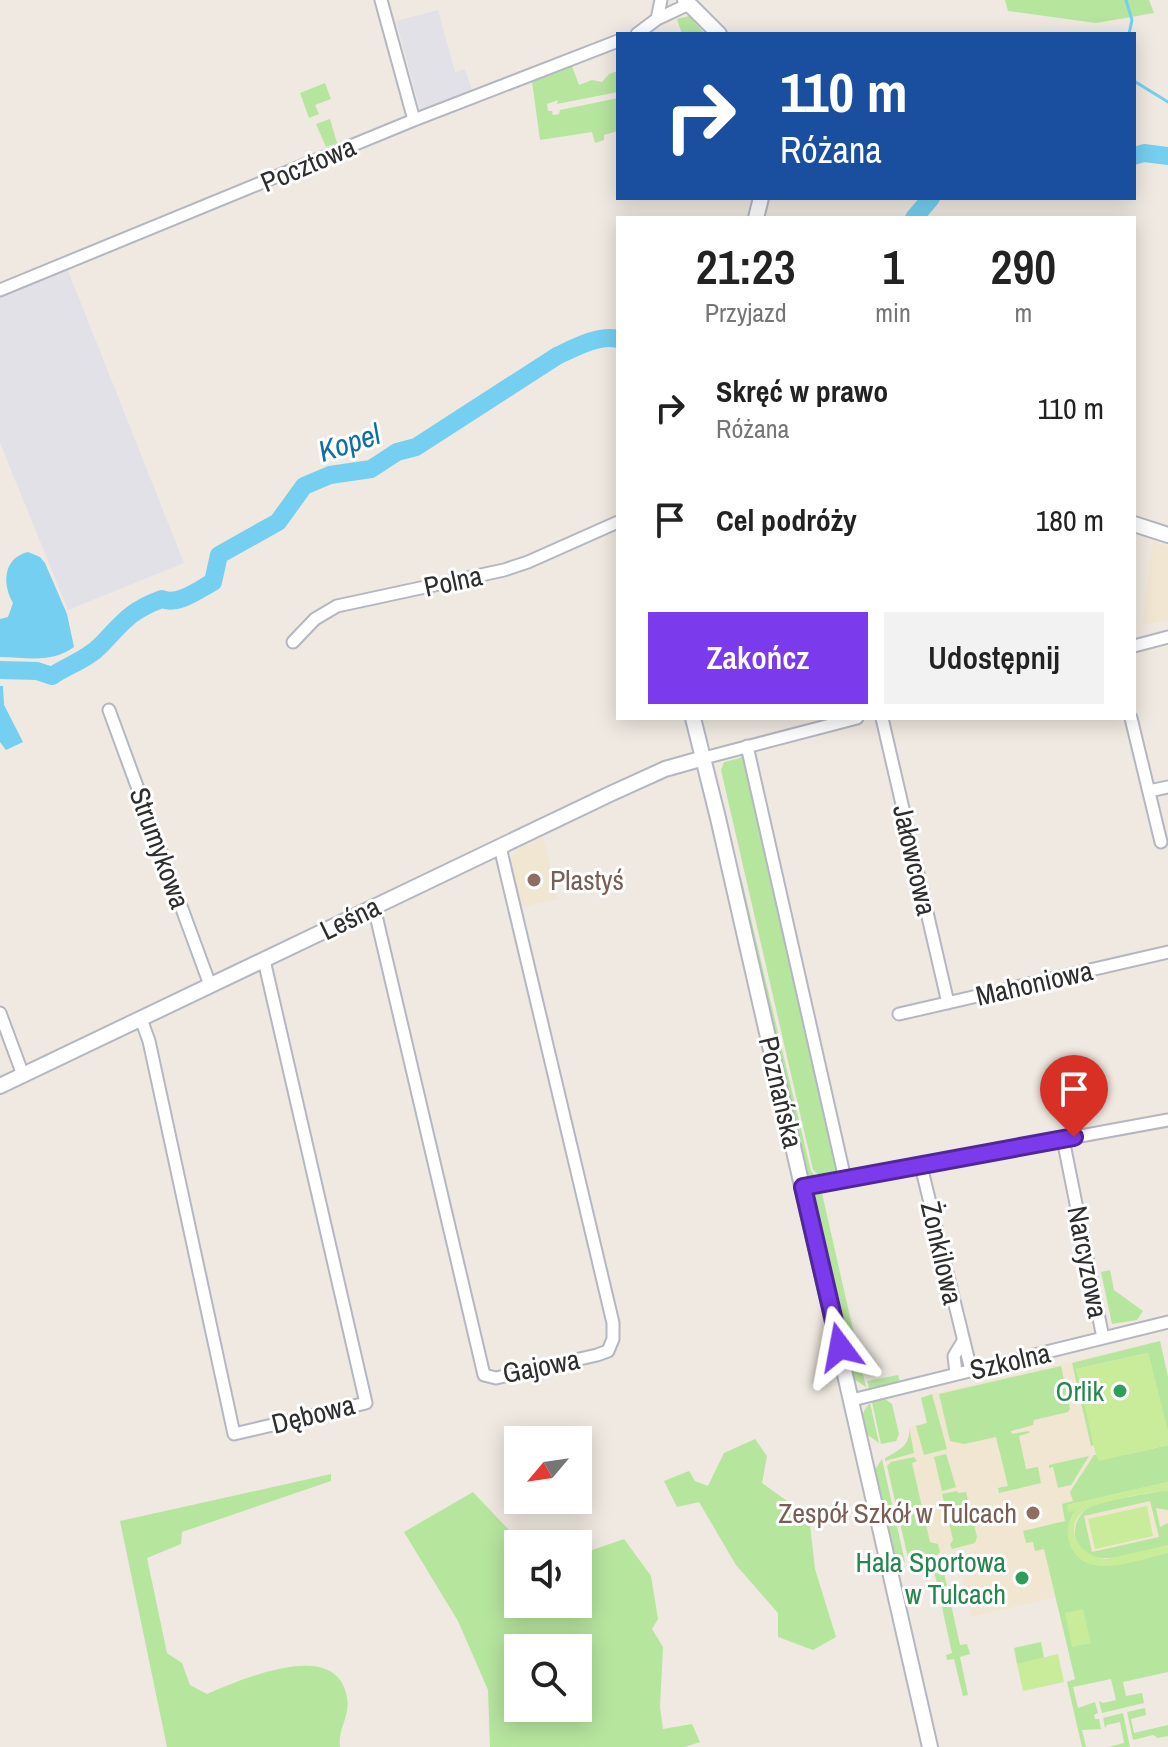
<!DOCTYPE html>
<html lang="pl">
<head>
<meta charset="utf-8">
<style>
  body { margin:0; font-family:"Archivo Narrow",sans-serif; background:#f2f2f2; color:#222; height:100vh; display:flex; flex-direction:column; font-size:30px; white-space:nowrap }
  * { box-sizing:border-box; margin:0 }
  p { font-size:26px; color:#767676 }
  .icon { flex:none; width:44px; height:44px; fill:none; stroke:currentColor; stroke-width:2; stroke-linecap:round; stroke-linejoin:round }
  .map { position:relative; flex:1; overflow:hidden }
  .sheet { position:absolute; left:616px; top:216px; width:520px; height:504px; display:flex; flex-direction:column; background:#fff; border-radius:0px; box-shadow:0 4px 20px #0003 }
  .sheet>* { flex:none }
  .top-card { position:absolute; left:616px; top:32px; width:520px; height:168px; border-radius:0px; box-shadow:0 4px 20px #0003; background:#1a4fa0; color:#fff; overflow:hidden }
  .needle { width:52px; rotate:241deg }
  .tools { position:absolute; left:504px; top:1426px; display:grid; gap:16px }
  .tools a { display:grid; place-items:center; width:88px; height:88px; border-radius:0px; background:#fff; box-shadow:0 4px 20px #0003; font-size:40px }
  .pin { position:absolute; display:grid; place-items:center; width:68px; height:68px; color:#fff; margin:-82px -34px; border-radius:50% 50% 50% 0; rotate:-45deg; box-shadow:0 0 8px #0007 }
  .pin .icon { rotate:45deg }
  .me { position:absolute; width:88px; margin:-44px; rotate:347deg; stroke-linejoin:round; filter:drop-shadow(0 0 6px #0008) }
  .turn { display:flex; align-items:center; gap:28px; height:168px; padding:0 32px; font-size:36px }
  .turn .icon { width:104px; height:104px; stroke-width:2.5 }
  .turn b { display:block; font-size:56px; line-height:68px }
  .eta { display:flex; justify-content:space-evenly; align-items:center; height:136px; text-align:center }
  .eta b { font-size:48px; font-weight:600; line-height:56px }
  .primary-button { display:flex; gap:16px; margin-top:auto; padding:16px 32px }
  .primary-button a { flex:1; height:92px; border-radius:0px; background:#7c3aed; color:#fff; font-size:32px; font-weight:600; line-height:92px; text-align:center }
  .primary-button a+a { background:#f2f2f2; color:#222 }
  ul { padding:0; list-style:none }
  li { display:flex; align-items:center; gap:24px; height:112px; padding:0 32px }
  li div { flex:1 }
  li b { display:block; font-size:30px }
  li em { font-style:normal }
  .map>svg:first-child { display:block }
  .industrial { fill:#e3e1e8 }
  .education { fill:#f0e6d1 }
  .green { fill:#b6e59e; fill-rule:evenodd }
  .pitch { fill:#c9ec9a }
  .water { fill:#75cff0 }
  .lines { fill:none; stroke-linecap:round; stroke-linejoin:round }
  .stream { stroke:#75cff0; stroke-width:3 }
  .river { stroke:#75cff0; stroke-width:18 }
  .minor-casing { stroke:#b4b7c1; stroke-width:15 }
  .tertiary-casing { stroke:#b4b7c1; stroke-width:18 }
  .minor { stroke:#fff; stroke-width:11 }
  .tertiary { stroke:#fff; stroke-width:14 }
  .route-casing { stroke:#51269a; stroke-width:20 }
  .route { stroke:#7c3aed; stroke-width:14 }
  .education-dot { fill:#8d6e63; stroke:#fff; stroke-width:3 }
  .leisure-dot { fill:#2e9e5b; stroke:#fff; stroke-width:3 }
  .labels { text-anchor:middle; dominant-baseline:central; stroke-width:6; stroke-linejoin:round; paint-order:stroke }
  .street-label { font-size:28px; fill:#2e2e2e; stroke:#fff }
  .education-label { font-size:28px; fill:#785e54; stroke:#fff; text-anchor:start }
  .leisure-label { font-size:28px; fill:#27864d; stroke:#fff; text-anchor:end }
  .water-label { font-size:30px; font-style:italic; fill:#0d6fa3; stroke:#fff }
</style>
</head>
<body>
<div class="map">
<svg width="1168" height="1747" viewBox="0 0 1168 1747">
  <rect width="100%" height="100%" fill="#efe9e1"/>
  <path class="industrial" d="M 438,10 L 455,72 L 465,69 L 472,90 L 420,110 L 396,21 Z
    M 67,268 L 184,563 L 68,610 L 0,443 L 0,296 Z"/>
  <path class="education" d="M 1153,541 L 1168,546 L 1168,620 L 1142,625 Z
    M 543,837 L 558,899 L 521,907 L 510,861 L 516,850 Z
    M 1160,1341 L 1168,1377 L 1168,1658 L 1076,1680 L 1056,1597 L 971,1617 L 958,1561 L 917,1570 L 909,1562 L 885,1458 L 904,1447 L 910,1433 L 909,1427 L 927,1423 L 921,1398 L 923,1396 Z"/>
  <path class="green" d="M 1005,0 L 1149,0 L 1154,13 L 1096,23 L 1008,11 Z
    M 689,16 L 705,34 L 682,34 L 677,19 Z
    M 572,66 L 579,85 L 592,80 L 602,82 L 609,74 L 618,71 L 618,92 L 557,104 L 558,100 L 547,104 L 548,111 L 552,111 L 553,115 L 559,114 L 560,110 L 618,98 L 618,131 L 604,135 L 604,140 L 595,143 L 592,132 L 540,140 L 532,81 Z
    M 325,83 L 331,99 L 315,105 L 319,114 L 309,118 L 300,93 Z
    M 330,119 L 337,143 L 326,147 L 316,124 Z
    M 745,753 L 841,1174 L 821,1177 L 813,1170 L 721,770 L 724,762 L 740,758 Z
    M 741,877 L 811,1171 L 819,1180 L 806,1174 L 736,879 Z
    M 821,1189 L 866,1387 L 852,1378 L 811,1201 L 814,1193 Z
    M 1110,1270 L 1114,1290 L 1143,1311 L 1137,1320 L 1112,1324 L 1101,1272 Z
    M 1160,1341 L 1168,1377 L 1168,1432 L 1148,1353 L 1076,1369 L 1096,1444 L 1091,1446 L 1072,1363 Z
    M 1061,1366 L 1070,1409 L 1068,1412 L 1034,1420 L 1033,1425 L 1011,1431 L 1012,1434 L 1029,1431 L 1029,1433 L 1019,1436 L 1026,1469 L 1038,1467 L 1041,1483 L 999,1493 L 998,1488 L 1008,1486 L 996,1437 L 964,1444 L 950,1441 L 939,1394 Z
    M 898,1375 L 900,1382 L 869,1388 L 867,1381 Z
    M 932,1394 L 947,1449 L 924,1455 L 916,1426 L 927,1423 L 921,1398 Z
    M 882,1397 L 892,1404 L 899,1434 L 896,1441 L 881,1444 L 872,1402 Z
    M 870,1403 L 879,1443 L 865,1433 C 862,1421 860,1413 870,1403 Z
    M 909,1427 L 914,1453 L 885,1461 L 885,1458 C 899,1450 911,1446 909,1427 Z
    M 755,1439 L 767,1456 L 762,1483 L 804,1513 L 810,1525 L 815,1569 L 836,1637 L 813,1650 L 778,1637 L 778,1613 L 736,1565 L 699,1502 L 677,1507 L 664,1481 L 689,1471 L 695,1481 L 708,1486 L 724,1453 Z
    M 1168,1445 L 1168,1482 L 1067,1505 L 1075,1510 L 1070,1544 C 1087,1581 1138,1559 1168,1553 L 1168,1672 L 1123,1682 L 1126,1696 L 1142,1693 L 1144,1703 L 1102,1713 L 1099,1701 L 1103,1703 L 1116,1700 L 1111,1679 L 1073,1687 L 1078,1708 L 1095,1702 L 1098,1713 L 1094,1715 L 1095,1719 L 1099,1719 L 1101,1729 L 1082,1730 L 1086,1747 L 1082,1747 L 1067,1682 L 1075,1679 L 1044,1549 L 1035,1551 L 1033,1542 L 1026,1543 L 1023,1531 L 1065,1521 L 1062,1504 L 1073,1501 L 1070,1492 L 1094,1455 L 1125,1455 Z
    M 946,1454 L 956,1487 L 942,1491 L 934,1457 Z
    M 1089,1456 L 1071,1485 L 1058,1488 L 1053,1467 L 1049,1468 L 1049,1465 Z
    M 914,1457 L 917,1461 L 912,1463 L 930,1542 L 938,1544 L 940,1552 L 937,1555 L 909,1562 L 887,1466 L 891,1462 Z
    M 882,1459 L 905,1562 L 897,1559 L 891,1553 L 875,1481 L 876,1468 Z
    M 331,1474 L 331,1481 L 182,1532 L 181,1544 L 147,1558 L 167,1653 L 182,1663 L 190,1685 L 207,1694 C 236,1682 325,1641 344,1687 C 355,1714 337,1725 340,1747 L 167,1747 L 120,1521 Z
    M 957,1491 L 958,1493 L 966,1492 L 977,1537 L 975,1543 L 952,1549 L 950,1545 L 953,1540 L 942,1494 Z
    M 1161,1491 L 1168,1491 L 1168,1510 L 1156,1508 L 1160,1527 L 1168,1523 L 1168,1545 C 1144,1551 1080,1576 1075,1535 C 1074,1525 1079,1514 1088,1508 C 1102,1500 1143,1495 1161,1491 ZM 1150,1501 L 1159,1537 L 1092,1552 L 1084,1516 Z
    M 473,1492 L 508,1529 L 534,1544 L 518,1544 L 518,1604 L 578,1604 L 578,1555 L 624,1539 L 651,1576 L 658,1619 L 652,1629 L 663,1647 L 660,1707 L 663,1729 L 692,1724 L 700,1742 L 685,1747 L 490,1747 L 488,1690 L 458,1621 L 404,1532 ZM 518,1648 L 578,1648 L 578,1708 L 518,1708 Z
    M 942,1564 L 960,1645 L 967,1644 L 970,1654 L 960,1657 L 968,1695 L 963,1696 L 954,1659 L 947,1660 L 946,1655 L 952,1653 L 933,1566 Z
    M 1041,1642 L 1044,1658 L 1017,1664 L 1014,1648 Z
    M 1145,1708 L 1146,1715 L 1131,1719 L 1134,1733 L 1168,1725 L 1168,1736 L 1158,1738 L 1153,1735 L 1133,1740 L 1127,1712 Z
    M 1123,1713 L 1130,1747 L 1108,1747 L 1124,1743 L 1120,1722 L 1107,1725 L 1105,1728 L 1103,1718 Z"/>
  <path class="pitch" d="M 1148,1353 L 1168,1432 L 1168,1445 L 1099,1461 L 1096,1455 L 1076,1369 Z
    M 1168,1482 L 1168,1491 C 1155,1490 1100,1502 1088,1508 C 1060,1524 1078,1558 1107,1559 L 1168,1545 L 1168,1553 C 1140,1559 1087,1582 1071,1547 C 1065,1534 1068,1522 1074,1511 L 1068,1512 L 1067,1505 Z
    M 1147,1506 L 1153,1536 L 1095,1549 L 1088,1519 Z
    M 1083,1609 L 1091,1643 L 1072,1647 L 1065,1613 Z
    M 1058,1654 L 1064,1682 L 1023,1691 L 1017,1664 Z"/>
  <path class="water" d="M 28,552 L 40,557 L 45,563 L 67,614 L 74,647 C 50,664 27,657 0,657 L 0,619 L 8,617 L 13,603 C 2,584 3,558 28,552 Z
    M 0,686 L 3,686 L 4,705 L 23,742 L 6,750 L 0,742 Z"/>
  <g class="lines">
    <path class="stream" d="M 1126,0 L 1132,20 L 1129,34
      M 1134,81 L 1168,102"/>
    <path class="river" d="M 1134,156 L 1144,153 L 1168,156
      M 914,218 L 931,198
      M 0,670 L 37,671 L 52,676 C 68,665 87,660 101,645 C 123,622 131,610 162,599 C 178,606 198,590 213,582 L 219,555 L 278,522 L 304,486 L 330,475 L 371,469 L 397,452 L 416,447 L 557,356 C 574,348 599,334 618,339"/>
    <defs>
      <path id="minor" d="M 381,0 L 414,120
        M 657,19 L 689,4
        M 637,34 L 657,19 L 661,0
        M 0,290 L 414,120 L 618,41
        M 293,642 L 315,619 L 337,606 L 504,570 L 528,562 L 618,522
        M 1134,646 L 1168,637
        M 109,710 L 210,985
        M 882,718 L 948,1003
        M 1131,718 L 1161,842
        M 747,746 L 845,1179
        M 704,758 L 857,718
        M 1149,791 L 1168,787
        M 374,907 L 484,1375 L 496,1378 L 597,1355 L 608,1351 L 613,1339 L 613,1323 L 500,847
        M 0,1013 L 23,1075
        M 899,1014 L 1168,952
        M 141,1019 L 149,1041 L 234,1434 L 366,1403 L 264,960
        M 1063,1139 L 1103,1338
        M 921,1166 L 971,1370
        M 803,1187 L 1168,1120
        M 956,1373 L 954,1356 L 963,1341
        M 852,1400 L 1168,1322"/>
      <path id="tertiary" d="M 685,0 L 719,34
        M 756,218 L 761,198
        M 1134,524 L 1168,535
        M 693,718 L 718,818 L 930,1747
        M 0,1086 L 610,794 L 665,769 L 704,758"/>
    </defs>
    <use href="#minor" class="minor-casing"/>
    <use href="#tertiary" class="tertiary-casing"/>
    <use href="#minor" class="minor"/>
    <use href="#tertiary" class="tertiary"/>
  </g>
  <g class="lines">
    <defs>
      <path id="route" d="M 840,1347 L 803,1187 L 1074,1137"/>
    </defs>
    <use href="#route" class="route-casing"/>
    <use href="#route" class="route"/>
  </g>
  <g class="education-dot">
    <circle cx="534" cy="880" r="8"/>
    <circle cx="1033" cy="1513" r="8"/>
  </g>
  <g class="leisure-dot">
    <circle cx="1120" cy="1391" r="8"/>
    <circle cx="1022" cy="1578" r="8"/>
  </g>
  <g class="labels">
    <g class="street-label">
      <text transform="translate(308 164) rotate(-23)">Pocztowa</text>
      <text transform="translate(453 581) rotate(-12)">Polna</text>
      <text transform="translate(160 848) rotate(70)">Strumykowa</text>
      <text transform="translate(915 860) rotate(77)">Jałowcowa</text>
      <text transform="translate(350 918) rotate(-26)">Leśna</text>
      <text transform="translate(1034 983) rotate(-13)">Mahoniowa</text>
      <text transform="translate(781 1092) rotate(77)">Poznańska</text>
      <text transform="translate(942 1253) rotate(77)">Żonkilowa</text>
      <text transform="translate(1088 1262) rotate(79)">Narcyzowa</text>
      <text transform="translate(1010 1361) rotate(-13)">Szkolna</text>
      <text transform="translate(541 1366) rotate(-11)">Gajowa</text>
      <text transform="translate(313 1414) rotate(-14)">Dębowa</text>
    </g>
    <g class="education-label">
      <text x="550" y="880">Plastyś</text>
      <text x="1017" y="1513" text-anchor="end">Zespół Szkół w Tulcach</text>
    </g>
    <g class="leisure-label">
      <text x="1104" y="1391">Orlik</text>
      <text x="1006" y="1562">Hala Sportowa<tspan x="1006" dy="32">w Tulcach</tspan></text>
    </g>
    <g class="water-label">
      <text transform="translate(349 442) rotate(-18)">Kopel</text>
    </g>
  </g>
</svg>
<div class="tools">
<a><svg class="needle" viewBox="-14 -14 28 28"><path d="M0-13l5 13h-10z" fill="#e53935"/><path d="M0 13l5-13h-10z" fill="#767676"/></svg></a>
<a><svg class="icon" aria-label="sound" viewBox="0 0 24 24"><path d="M4 9h4l5-4v14l-5-4H4zM17 9q2 3 0 6"/></svg></a>
<a><svg class="icon" aria-label="search" viewBox="0 0 24 24"><circle cx="10" cy="10" r="6"/><path d="M15 15l6 6"/></svg></a>
</div>
<div class="pin" style="left:1074px;top:1137px;background:#d93025"><svg class="icon" aria-label="arrive" viewBox="0 0 24 24"><path d="M6 21V4h12l-3 4 3 4H6"/></svg></div>
<svg class="me" style="left:840px;top:1347px" viewBox="-20 -20 40 40"><path d="M0-17L14 15 0 8-14 15z" fill="#7c3aed" stroke="#fff" stroke-width="4"/></svg>
<div class="top-card">
<div class="turn"><svg class="icon" aria-label="right" viewBox="0 0 24 24"><path d="M7 20v-9h11M14 6l5 5-5 5"/></svg><div><b>110 m</b>Różana</div></div>
</div>
<section class="sheet">
<div class="eta">
<div><b>21:23</b><p>Przyjazd</p></div>
<div><b>1</b><p>min</p></div>
<div><b>290</b><p>m</p></div>
</div>
<ul>
<li><svg class="icon" aria-label="right" viewBox="0 0 24 24"><path d="M7 20v-9h11M14 6l5 5-5 5"/></svg><div><b>Skręć w prawo</b><p>Różana</p></div><em>110 m</em></li>
<li><svg class="icon" aria-label="arrive" viewBox="0 0 24 24"><path d="M6 21V4h12l-3 4 3 4H6"/></svg><div><b>Cel podróży</b></div><em>180 m</em></li>
</ul>
<div class="primary-button"><a>Zakończ</a><a>Udostępnij</a></div>
</section>
</div>
</body>
</html>
